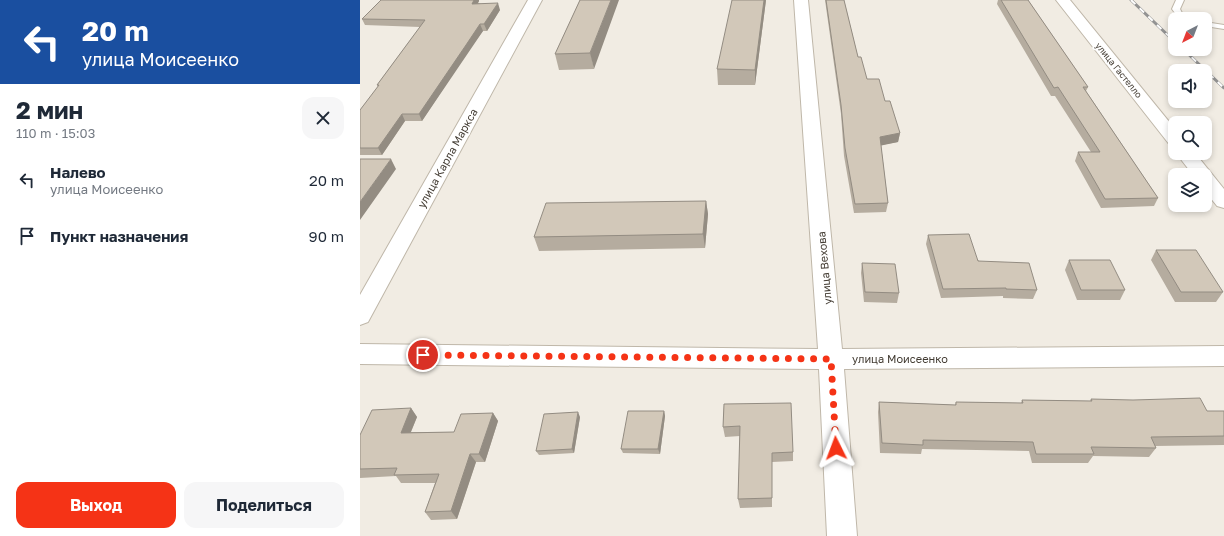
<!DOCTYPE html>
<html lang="ru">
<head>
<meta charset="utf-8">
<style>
  body { margin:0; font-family:"Golos Text",sans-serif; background:#f6f6f7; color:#1f2937; height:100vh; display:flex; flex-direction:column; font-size:15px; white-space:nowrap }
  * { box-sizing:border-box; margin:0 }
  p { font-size:13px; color:#747a83 }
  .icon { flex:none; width:22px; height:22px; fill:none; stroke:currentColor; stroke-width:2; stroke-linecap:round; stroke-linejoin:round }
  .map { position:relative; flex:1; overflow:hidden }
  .drawer { display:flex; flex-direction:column; background:#fff; width:360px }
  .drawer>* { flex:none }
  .hud { background:#1a4fa0; color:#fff; overflow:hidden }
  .needle { width:26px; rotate:222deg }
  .buttons { position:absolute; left:808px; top:12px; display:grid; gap:8px }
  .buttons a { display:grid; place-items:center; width:44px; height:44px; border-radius:8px; background:#fff; box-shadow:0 2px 6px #0003; font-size:20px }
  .pin { position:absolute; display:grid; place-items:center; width:34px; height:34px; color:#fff; margin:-17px; border:2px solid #fff; border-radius:50%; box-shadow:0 1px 4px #0007 }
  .me { position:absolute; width:44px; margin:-22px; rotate:357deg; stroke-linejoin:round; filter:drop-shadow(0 0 3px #0008) }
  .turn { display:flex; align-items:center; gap:14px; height:84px; padding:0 16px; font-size:18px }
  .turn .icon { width:52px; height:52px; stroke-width:2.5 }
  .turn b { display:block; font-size:28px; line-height:34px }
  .round { display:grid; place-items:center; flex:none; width:42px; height:42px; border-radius:12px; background:#f6f6f7 }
  .summary { display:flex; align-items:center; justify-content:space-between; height:68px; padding:0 16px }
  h1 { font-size:24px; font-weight:700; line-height:30px }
  .button { display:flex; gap:8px; margin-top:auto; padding:8px 16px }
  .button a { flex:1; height:46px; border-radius:12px; background:#f53316; color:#fff; font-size:16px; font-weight:700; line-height:46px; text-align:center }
  .button a+a { background:#f6f6f7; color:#1f2937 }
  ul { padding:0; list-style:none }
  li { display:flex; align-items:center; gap:12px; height:56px; padding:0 16px }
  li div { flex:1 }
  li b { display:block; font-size:15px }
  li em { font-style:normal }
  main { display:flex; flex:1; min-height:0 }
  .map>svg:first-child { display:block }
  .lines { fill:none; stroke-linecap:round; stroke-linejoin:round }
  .lane-casing { stroke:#bfb7a9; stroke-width:2 }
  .street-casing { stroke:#bfb7a9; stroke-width:2 }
  .lane { fill:#fff; fill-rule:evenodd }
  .street { fill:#fff; fill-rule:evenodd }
  .rail-casing { stroke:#939393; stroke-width:3 }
  .rail { stroke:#fff; stroke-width:2; stroke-dasharray:6; stroke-linecap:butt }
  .wall { fill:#b5ac9f }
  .shaded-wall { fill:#938c82 }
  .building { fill:#d2c8b9; stroke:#938c82 }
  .route { stroke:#f53316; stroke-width:7; stroke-dasharray:0 12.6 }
  .labels { text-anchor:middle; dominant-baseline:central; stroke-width:3.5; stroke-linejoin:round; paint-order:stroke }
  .far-street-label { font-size:9px; fill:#433c33; stroke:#fff }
  .street-label { font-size:11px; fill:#433c33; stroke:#fff }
</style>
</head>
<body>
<main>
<section class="drawer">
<div class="hud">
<div class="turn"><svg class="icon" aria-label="left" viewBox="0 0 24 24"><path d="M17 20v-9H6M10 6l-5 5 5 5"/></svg><div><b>20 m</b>улица Моисеенко</div></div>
</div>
<div class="summary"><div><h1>2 мин</h1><p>110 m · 15:03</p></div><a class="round"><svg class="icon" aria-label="close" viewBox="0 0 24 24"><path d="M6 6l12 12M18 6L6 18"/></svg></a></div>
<ul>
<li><svg class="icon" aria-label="left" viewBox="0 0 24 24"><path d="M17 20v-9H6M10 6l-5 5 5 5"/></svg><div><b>Налево</b><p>улица Моисеенко</p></div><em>20 m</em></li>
<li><svg class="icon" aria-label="arrive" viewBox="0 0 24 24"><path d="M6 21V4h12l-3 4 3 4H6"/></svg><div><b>Пункт назначения</b></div><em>90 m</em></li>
</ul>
<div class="button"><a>Выход</a><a>Поделиться</a></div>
</section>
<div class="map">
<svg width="864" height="536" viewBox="0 0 864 536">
  <rect width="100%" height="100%" fill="#f1ece3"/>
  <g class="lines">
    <defs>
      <path id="lane" d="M 816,0 L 824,0 L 820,9 L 822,13 L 833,19 C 823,19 818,18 812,9 Z
        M 845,22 L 864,25 L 864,29 L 845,26 Z"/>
      <path id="street" d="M 168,0 L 182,0 L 8,322 L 0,325 L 0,295 Z
        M 434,0 L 448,0 L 482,349 L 864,346 L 864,366 L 484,369 L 497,536 L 467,536 L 459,369 L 0,364 L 0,344 L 458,349 Z
        M 696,0 L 710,0 L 815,129 L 815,145 L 809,144 Z
        M 816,153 L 835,153 L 864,189 L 864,208 L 857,206 L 845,191 L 845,175 L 833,175 Z"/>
    </defs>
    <use href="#lane" class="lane-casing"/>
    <use href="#street" class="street-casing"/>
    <use href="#lane" class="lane"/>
    <use href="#street" class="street"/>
    <defs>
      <path id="rail" d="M 771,0 L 815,42
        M 823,49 L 864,88"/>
    </defs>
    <use href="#rail" class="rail-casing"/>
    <use href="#rail" class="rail"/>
  </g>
  <path class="wall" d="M 21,0 L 119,0 L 119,1 L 118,3 L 140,10 L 127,31 L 123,31 L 108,51 L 62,121 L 45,121 L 22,155 L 0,155 L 0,110 L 18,87 L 17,85 L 60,27 L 5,25 L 2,19 Z
    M 220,0 L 234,69 L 199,70 L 195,54 Z
    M 406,0 L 395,85 L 358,85 L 357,69 Z
    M 465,0 L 484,0 L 498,57 L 507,79 L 525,101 L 540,133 L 538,142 L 521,145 L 528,203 L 526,212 L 494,213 L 484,156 L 481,114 Z
    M 638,0 L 668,0 L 728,87 L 726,91 L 798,198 L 794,206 L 741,208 L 715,161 L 718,152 L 731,152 L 695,96 L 691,96 L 637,4 Z
    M 346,201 L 348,214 L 345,248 L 179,251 L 174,237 Z
    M 568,235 L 677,290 L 673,299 L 643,298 L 643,296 L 581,298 L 566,244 Z
    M 796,250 L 863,292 L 856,302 L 815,302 L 791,260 Z
    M 709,260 L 765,290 L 760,300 L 717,300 L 705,270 Z
    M 502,263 L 539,293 L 537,303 L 504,302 L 501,273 Z
    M 731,399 L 847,411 L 864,411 L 864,445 L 795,446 L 796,448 L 789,457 L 733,456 L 728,463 L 672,463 L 669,451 L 562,449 L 561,454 L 520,453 L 518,412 L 519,402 L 595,405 L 596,402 L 661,403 L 662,400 L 730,401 Z
    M 364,404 L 433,452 L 433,461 L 412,462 L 412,507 L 380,508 L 378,499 L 380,436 L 365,437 L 363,427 Z
    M 51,408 L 57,417 L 51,432 L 94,432 L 133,413 L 138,421 L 125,462 L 116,462 L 97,519 L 71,520 L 65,512 L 75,483 L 41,483 L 36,476 L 0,478 L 0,435 Z
    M 304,411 L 305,416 L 300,454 L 263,453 L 261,449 Z
    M 220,417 L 214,453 L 179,455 L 176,451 Z"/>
  <path class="shaded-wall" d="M 114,0 L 119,0 L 119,1 L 114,10 L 112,4 Z
    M 251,0 L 259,0 L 234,69 L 230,53 Z
    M 404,0 L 406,0 L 395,85 L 395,70 Z
    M 138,3 L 140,10 L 127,31 L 124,24 Z
    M 120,24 L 123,31 L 62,121 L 59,114 Z
    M 42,114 L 45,121 L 22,155 L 18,148 Z
    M 540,133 L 538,142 L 519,146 L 520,137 Z
    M 31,159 L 36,169 L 0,220 L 0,202 Z
    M 346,201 L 348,214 L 345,248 L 343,234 Z
    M 51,408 L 57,417 L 47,441 L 41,433 Z
    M 304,411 L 305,416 L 300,454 L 298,449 Z
    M 218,412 L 220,417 L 214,453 L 212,449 Z
    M 133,413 L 138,421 L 125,462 L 119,454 Z
    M 110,454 L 116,462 L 97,519 L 91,511 Z"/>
  <path class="building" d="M 21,0 L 114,0 L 112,4 L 138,3 L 124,24 L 120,24 L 106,45 L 59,114 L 42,114 L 18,148 L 0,148 L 0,110 L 19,85 L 17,85 L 65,20 L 2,19 Z
    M 220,0 L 251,0 L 230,53 L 195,54 Z
    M 372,0 L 404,0 L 395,70 L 357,69 Z
    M 466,0 L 484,0 L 498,57 L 501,57 L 507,79 L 519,79 L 525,101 L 530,101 L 540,133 L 520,137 L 528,203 L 495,204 L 485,148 L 481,105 Z
    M 641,0 L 668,0 L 728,87 L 723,87 L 798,198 L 745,199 L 718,152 L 740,152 L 698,87 L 694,88 Z
    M 0,159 L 31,159 L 0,202 Z
    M 346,201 L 343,234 L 174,237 L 186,203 Z
    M 609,234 L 618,261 L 669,263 L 677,290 L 646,289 L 646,288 L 583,289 L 568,235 Z
    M 796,250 L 836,250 L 863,292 L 821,292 Z
    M 709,260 L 750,260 L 765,290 L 721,290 Z
    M 502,263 L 535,264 L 539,293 L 505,292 Z
    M 840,398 L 847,411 L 864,411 L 864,436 L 791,437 L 796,448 L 731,447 L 734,454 L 676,454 L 673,442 L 563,440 L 563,445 L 522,443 L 519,402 L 596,405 L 596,402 L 663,403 L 662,400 L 732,401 L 731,399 L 773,400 Z
    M 431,403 L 433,452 L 412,453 L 412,498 L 378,499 L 380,426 L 363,427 L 364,404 Z
    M 51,408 L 41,433 L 94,432 L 101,414 L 133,413 L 119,454 L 110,454 L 91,511 L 65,512 L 79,474 L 34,475 L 37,468 L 0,469 L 0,435 L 12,410 Z
    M 268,411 L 304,411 L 298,449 L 261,449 Z
    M 218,412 L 212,449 L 176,451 L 184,414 Z"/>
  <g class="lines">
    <path class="route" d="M 63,355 L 471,359 L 476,448"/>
  </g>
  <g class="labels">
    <g class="far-street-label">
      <text transform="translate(759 70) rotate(51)">улица Гастелло</text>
    </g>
    <g class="street-label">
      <text transform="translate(87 158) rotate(-61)">улица Карла Маркса</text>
      <text transform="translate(464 268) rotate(-95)">улица Вехова</text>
      <text x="540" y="358">улица Моисеенко</text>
    </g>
  </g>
</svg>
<div class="buttons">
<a><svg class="needle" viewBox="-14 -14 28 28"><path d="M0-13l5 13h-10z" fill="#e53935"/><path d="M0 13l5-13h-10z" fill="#747a83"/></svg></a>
<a><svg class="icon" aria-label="sound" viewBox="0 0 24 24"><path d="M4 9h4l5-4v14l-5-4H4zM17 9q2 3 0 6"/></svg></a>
<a><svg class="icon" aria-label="search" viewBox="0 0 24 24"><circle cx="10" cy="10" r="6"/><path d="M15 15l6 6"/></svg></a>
<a><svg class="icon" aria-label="layers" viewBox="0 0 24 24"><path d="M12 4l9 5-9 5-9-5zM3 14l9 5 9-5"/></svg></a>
</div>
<div class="pin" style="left:63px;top:355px;background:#d93025"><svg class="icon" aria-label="arrive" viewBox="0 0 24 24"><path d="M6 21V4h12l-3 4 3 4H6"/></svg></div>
<svg class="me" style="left:476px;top:448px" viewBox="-20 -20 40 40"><path d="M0-17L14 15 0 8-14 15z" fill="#f53316" stroke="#fff" stroke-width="4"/></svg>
</div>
</main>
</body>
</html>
